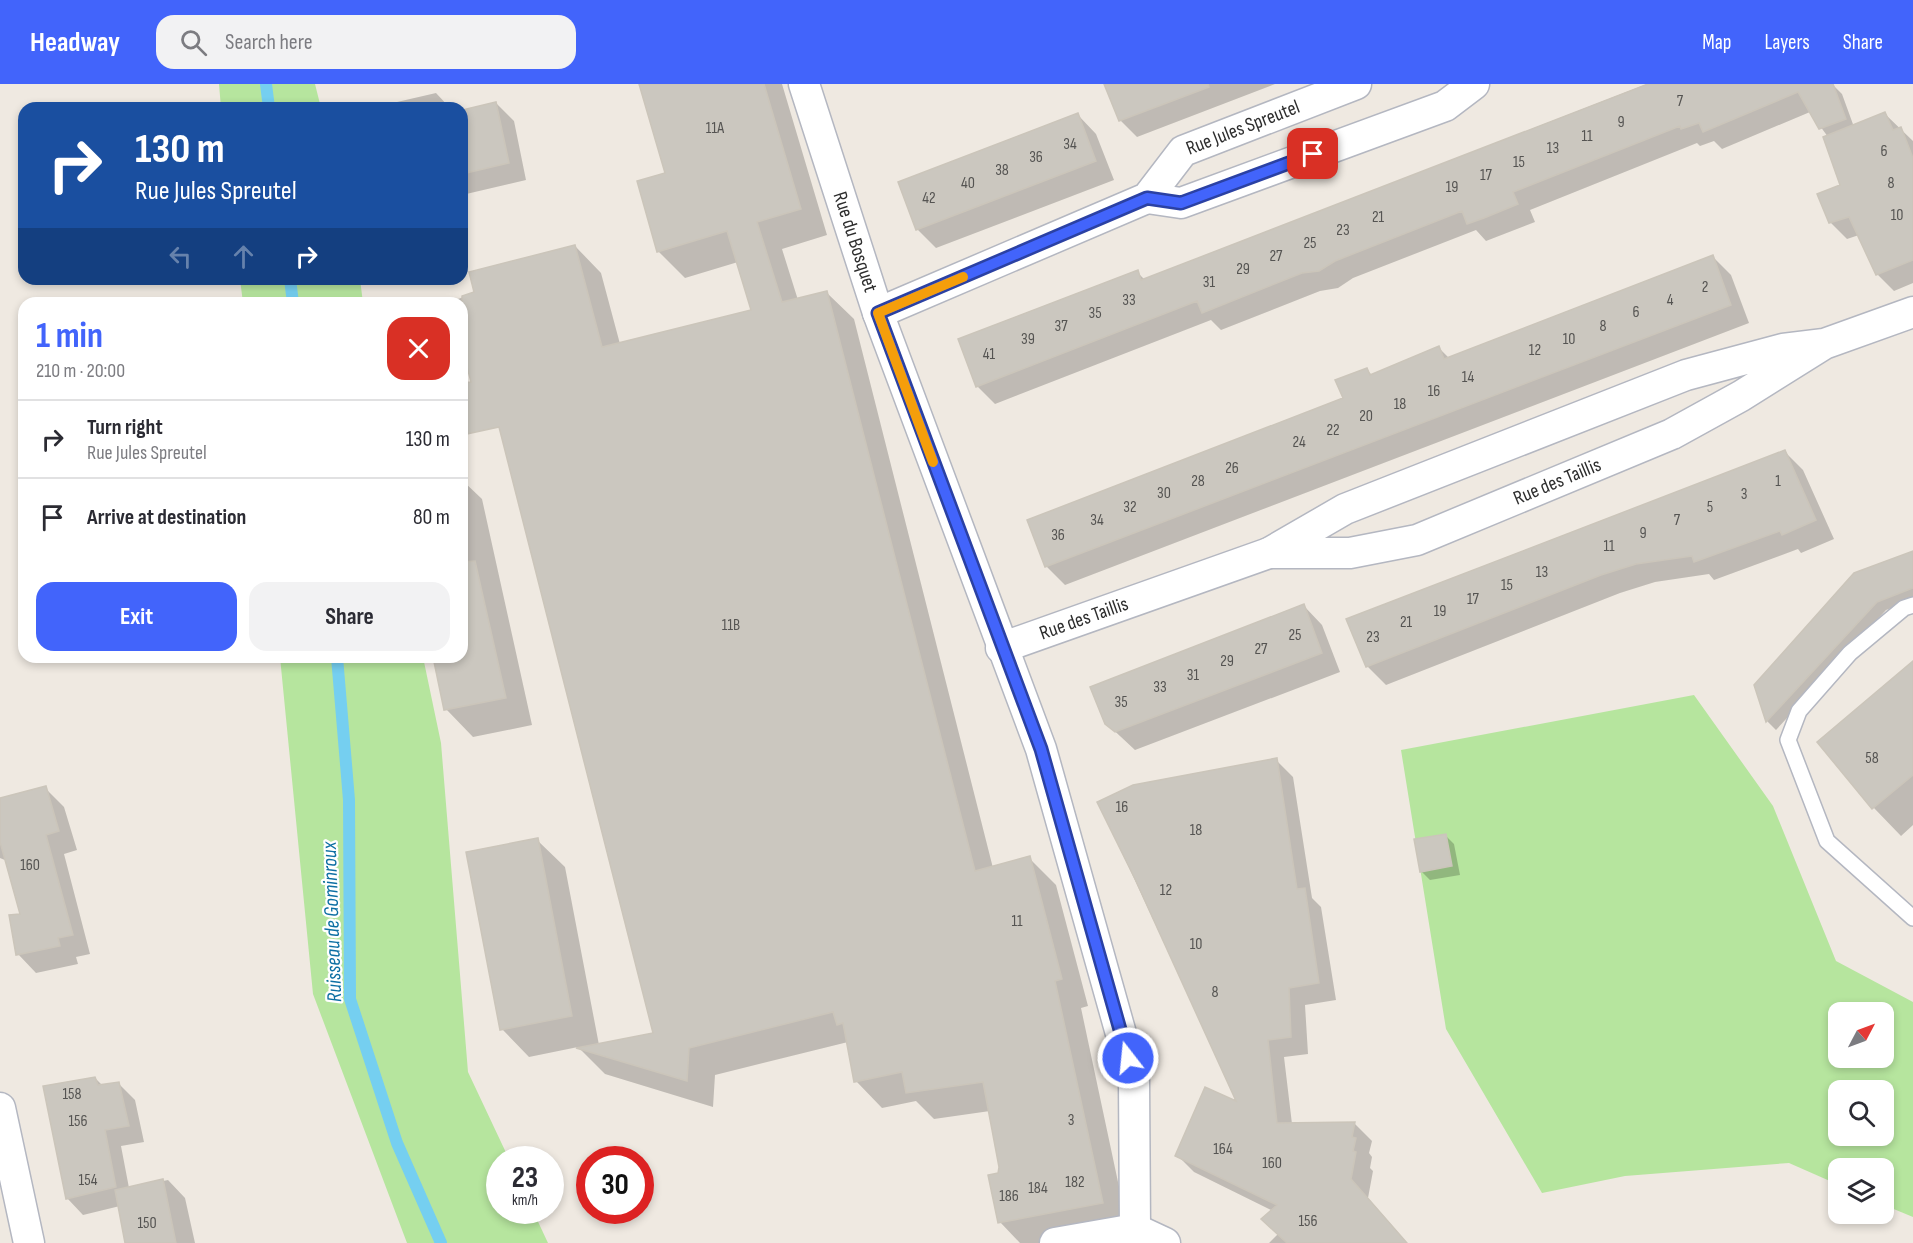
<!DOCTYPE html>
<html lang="en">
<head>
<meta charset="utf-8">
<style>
  body { margin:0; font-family:"Sofia Sans Condensed",sans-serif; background:#f2f2f3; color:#2b2b33; height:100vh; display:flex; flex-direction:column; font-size:22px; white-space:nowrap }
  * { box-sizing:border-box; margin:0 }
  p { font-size:20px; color:#7c7c81 }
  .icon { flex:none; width:33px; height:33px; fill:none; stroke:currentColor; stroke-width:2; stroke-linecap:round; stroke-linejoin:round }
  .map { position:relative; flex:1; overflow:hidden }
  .side { position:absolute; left:18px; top:213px; width:450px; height:366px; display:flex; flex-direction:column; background:#fff; border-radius:18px; box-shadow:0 3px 9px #0003 }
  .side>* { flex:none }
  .banner { position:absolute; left:18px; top:18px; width:450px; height:183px; border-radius:18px; box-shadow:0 3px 9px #0003; background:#1a4fa0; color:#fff; overflow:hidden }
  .needle { width:39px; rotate:49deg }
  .controls { position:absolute; left:1828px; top:918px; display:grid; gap:12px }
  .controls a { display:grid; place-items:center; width:66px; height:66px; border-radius:12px; background:#fff; box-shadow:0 3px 9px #0003; font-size:30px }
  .speed { position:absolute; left:486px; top:1062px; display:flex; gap:12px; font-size:30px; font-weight:700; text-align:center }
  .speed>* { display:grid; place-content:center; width:78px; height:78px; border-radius:50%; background:#fff; box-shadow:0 3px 9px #0003; line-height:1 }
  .speed small { font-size:15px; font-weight:400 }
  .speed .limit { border:9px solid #d22; background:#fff; color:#111 }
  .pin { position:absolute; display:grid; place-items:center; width:51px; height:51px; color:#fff; margin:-26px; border-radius:12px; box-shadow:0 3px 9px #0006 }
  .me { position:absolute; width:66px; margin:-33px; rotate:344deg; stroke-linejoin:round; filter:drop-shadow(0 0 4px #0008) }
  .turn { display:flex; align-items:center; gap:21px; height:126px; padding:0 18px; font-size:27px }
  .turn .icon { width:78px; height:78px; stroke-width:2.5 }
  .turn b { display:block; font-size:42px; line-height:51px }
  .lanes { display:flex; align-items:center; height:57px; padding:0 18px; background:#0003; justify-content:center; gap:30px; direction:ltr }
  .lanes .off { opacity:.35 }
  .round { display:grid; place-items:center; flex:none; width:63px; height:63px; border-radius:18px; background:#f2f2f3 }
  .head { display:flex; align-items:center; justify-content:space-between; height:102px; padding:0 18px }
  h1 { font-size:36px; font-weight:700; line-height:45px; color:#4264fb }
  .button { display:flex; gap:12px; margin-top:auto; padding:12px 18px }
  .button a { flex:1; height:69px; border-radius:18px; background:#4264fb; color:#fff; font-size:24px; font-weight:700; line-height:69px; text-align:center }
  .button a+a { background:#f2f2f3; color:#2b2b33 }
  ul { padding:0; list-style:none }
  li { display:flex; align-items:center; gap:18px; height:78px; padding:0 18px; border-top:2px solid #e1e1e2 }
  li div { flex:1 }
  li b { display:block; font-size:22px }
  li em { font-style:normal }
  header { display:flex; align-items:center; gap:36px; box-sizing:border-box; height:84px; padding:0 30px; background:#4264fb; color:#fff }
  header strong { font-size:28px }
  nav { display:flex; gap:33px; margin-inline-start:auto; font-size:21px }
  .search { width:420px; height:54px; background:#f2f2f3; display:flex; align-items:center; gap:15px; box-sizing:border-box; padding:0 21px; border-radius:18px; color:#7c7c81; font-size:22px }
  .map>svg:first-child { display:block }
  .green { fill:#b6e59e; fill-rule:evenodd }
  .shadow { fill:#0003 }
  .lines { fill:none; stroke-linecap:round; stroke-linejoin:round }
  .stream { stroke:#75cff0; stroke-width:12 }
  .building { fill:#cbc7bf; stroke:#cbc5ba; stroke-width:1.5 }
  .lane-casing { stroke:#b4b7c1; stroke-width:18 }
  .street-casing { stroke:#b4b7c1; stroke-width:33 }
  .lane { stroke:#fff; stroke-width:15 }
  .street { stroke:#fff; stroke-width:30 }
  .route-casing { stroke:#2b41a3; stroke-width:15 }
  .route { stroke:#4264fb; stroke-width:10 }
  .slow { stroke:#f59e0b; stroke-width:10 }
  .labels { text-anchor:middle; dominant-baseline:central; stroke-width:4.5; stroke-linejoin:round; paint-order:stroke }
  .number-label { font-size:16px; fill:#555452 }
  .street-label { font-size:20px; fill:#2e2e2e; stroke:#fff }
  .water-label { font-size:21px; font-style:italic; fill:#0d6fa3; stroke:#fff }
</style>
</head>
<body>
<header>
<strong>Headway</strong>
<div class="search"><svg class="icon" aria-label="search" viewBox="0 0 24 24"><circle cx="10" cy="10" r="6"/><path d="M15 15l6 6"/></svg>Search here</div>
<nav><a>Map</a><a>Layers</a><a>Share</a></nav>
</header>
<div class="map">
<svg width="1913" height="1159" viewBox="0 0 1913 1159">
  <rect width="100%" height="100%" fill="#efe9e1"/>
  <path class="green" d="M 219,0 L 315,0 L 321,24 L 221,24 Z
    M 240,195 L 360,195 L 363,219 L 243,219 Z
    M 280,573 L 423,573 L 441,659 L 468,988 L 509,1075 L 500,1076 L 500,1126 L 533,1127 L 548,1159 L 407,1159 L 313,910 Z
    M 1694,611 L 1773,722 L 1836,877 L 1913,918 L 1913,1133 L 1884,1121 L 1884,1084 L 1839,1084 L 1839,1101 L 1789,1079 L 1625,1092 L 1542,1109 L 1446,945 L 1401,666 ZM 1839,928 L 1884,928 L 1884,974 L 1839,974 ZM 1839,1006 L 1884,1006 L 1884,1052 L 1839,1052 Z"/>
  <path class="shadow" d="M 641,0 L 782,0 L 827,151 L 782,165 L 798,216 L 827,209 L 854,235 L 993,784 L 1029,774 L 1056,801 L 1088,922 L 1081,924 L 1128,1145 L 1057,1159 L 1020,1159 L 1000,1138 L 1000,1083 L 990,1027 L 934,1035 L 916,1017 L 882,1024 L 856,997 L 848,958 L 715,991 L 713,1023 L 605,990 L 578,963 L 529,973 L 502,945 L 537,756 L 565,783 L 599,961 L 655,950 L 495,321 L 462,257 L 462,219 L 452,217 L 476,209 L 575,162 L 601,189 L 620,260 L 753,227 L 738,178 L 685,194 L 658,167 L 667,90 Z
    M 1106,0 L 1275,0 L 1137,53 L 1120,36 Z
    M 1647,0 L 1833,1 L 1842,10 L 1854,43 L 1885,30 L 1913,57 L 1913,199 L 1894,207 L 1877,190 L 1859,151 L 1847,155 L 1830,138 L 1842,102 L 1828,53 L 1810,28 L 1722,65 L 1714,57 L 1700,62 L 1697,59 L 1530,126 L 1535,138 L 1486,157 L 1476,146 L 1353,194 L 1338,204 L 1320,207 L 1221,246 L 1211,236 L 995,320 L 977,302 L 1137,188 L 1145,196 Z
    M 436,9 L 450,24 L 399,24 L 397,18 Z
    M 496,19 L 514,37 L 526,96 L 462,111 L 462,27 Z
    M 1078,31 L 1096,50 L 1114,96 L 936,164 L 918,146 L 900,99 Z
    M 1713,173 L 1731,191 L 1749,239 L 1065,501 L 1046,482 L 1345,315 L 1367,286 L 1373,292 L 1439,264 L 1450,275 Z
    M 1785,368 L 1803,386 L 1834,455 L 1801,469 L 1798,465 L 1714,496 L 1709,490 L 1655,498 L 1620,509 L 1386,601 L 1367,582 Z
    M 462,396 L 482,415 L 532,641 L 473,653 L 446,625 L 434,573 L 462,573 Z
    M 1913,468 L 1913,516 L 1886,526 L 1776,646 L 1767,637 L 1756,601 Z
    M 1304,522 L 1322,541 L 1340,588 L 1135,666 L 1106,639 Z
    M 179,573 L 202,573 L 191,579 Z
    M 1913,579 L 1913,741 L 1901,752 L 1874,724 L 1819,658 Z
    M 1276,676 L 1293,693 L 1312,814 L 1321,823 L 1336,916 L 1305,921 L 1308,970 L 1284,973 L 1292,1040 L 1355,1040 L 1372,1057 L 1369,1069 L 1372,1073 L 1370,1084 L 1373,1087 L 1368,1114 L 1407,1159 L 1269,1159 L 1278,1150 L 1273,1127 L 1194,1088 L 1177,1071 L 1239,1020 L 1099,719 Z
    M 45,704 L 64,723 L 77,766 L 64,770 L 90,870 L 76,873 L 78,880 L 36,889 L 18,870 L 21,831 L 7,777 L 0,774 L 0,716 Z
    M 1445,751 L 1454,760 L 1460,791 L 1430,796 L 1421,787 Z
    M 95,994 L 103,1002 L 118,999 L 135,1016 L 144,1058 L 121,1062 L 129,1104 L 168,1096 L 185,1114 L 195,1159 L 127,1159 L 120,1122 L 83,1131 L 67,1114 Z"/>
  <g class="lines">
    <path class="stream" d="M 266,0 L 269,24
      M 290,195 L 293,219
      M 337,573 L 349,716 L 350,915 L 397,1059 L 441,1159"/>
  </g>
  <path class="building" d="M 639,0 L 764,0 L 801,125 L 757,138 L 782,218 L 827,207 L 975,787 L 1030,772 L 1062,895 L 1055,897 L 1103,1119 L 998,1139 L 988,1091 L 998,1089 L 999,1083 L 983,998 L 906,1009 L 902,988 L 854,998 L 843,939 L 837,941 L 833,928 L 689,964 L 687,997 L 576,964 L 653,949 L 499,343 L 462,351 L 462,299 L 471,298 L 462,263 L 462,212 L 474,208 L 469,188 L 575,161 L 602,263 L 751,226 L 727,147 L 657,168 L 637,97 L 665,89 Z
    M 1104,0 L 1208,0 L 1209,3 L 1119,37 Z
    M 1648,0 L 1833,0 L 1846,35 L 1819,45 L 1798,8 L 1703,48 L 1699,39 L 1681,45 L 1680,42 L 1513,108 L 1518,120 L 1484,134 L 1467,140 L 1462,127 L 1335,177 L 1319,187 L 1302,189 L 1202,229 L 1197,217 L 976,303 L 958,255 L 1138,186 L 1141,196 Z
    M 496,18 L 509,79 L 462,90 L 462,26 Z
    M 1885,28 L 1893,46 L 1901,43 L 1913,74 L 1913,176 L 1876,191 L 1849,133 L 1829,139 L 1817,110 L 1840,101 L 1823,53 Z
    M 1078,29 L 1096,77 L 916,146 L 898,98 Z
    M 1713,171 L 1731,221 L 1045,483 L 1027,436 L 1343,314 L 1335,296 L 1367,284 L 1370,291 L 1439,262 L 1444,275 Z
    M 1785,366 L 1816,436 L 1782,451 L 1780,447 L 1694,478 L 1692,472 L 1636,480 L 1601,491 L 1366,583 L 1346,535 Z
    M 1913,467 L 1913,504 L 1877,518 L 1766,638 L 1754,601 L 1854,489 Z
    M 475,477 L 506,614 L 444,626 L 433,573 L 462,573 L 462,478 Z
    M 1304,520 L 1322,569 L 1115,648 L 1105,640 L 1090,603 Z
    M 1913,577 L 1913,691 L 1872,725 L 1817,658 Z
    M 1277,674 L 1297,805 L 1305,804 L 1319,899 L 1289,904 L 1291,953 L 1268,956 L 1277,1039 L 1355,1038 L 1352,1053 L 1356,1054 L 1353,1067 L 1356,1068 L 1351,1095 L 1407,1159 L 1287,1159 L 1261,1135 L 1277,1121 L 1175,1072 L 1205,1003 L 1236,1017 L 1135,795 L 1097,718 L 1133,701 Z
    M 46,702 L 59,747 L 46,751 L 73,851 L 58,854 L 60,862 L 16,871 L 9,831 L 20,830 L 0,758 L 0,714 Z
    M 1446,750 L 1452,782 L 1420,788 L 1414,755 Z
    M 538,754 L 572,932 L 500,946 L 466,768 Z
    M 95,993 L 98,1001 L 119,998 L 129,1042 L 105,1046 L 116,1103 L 66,1115 L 43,1002 Z
    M 163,1095 L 176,1159 L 125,1159 L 115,1106 Z"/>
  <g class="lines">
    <defs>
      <path id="lane" d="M 1913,521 L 1904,524 L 1850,569 L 1799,627 L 1788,656 L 1827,757 L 1913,834"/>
      <g id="street">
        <path id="s1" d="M 804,0 L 878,229 L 1041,665 L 1134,996 L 1135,1145"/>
        <path d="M 1147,114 L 1181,119 L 1445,22 L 1474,0"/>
        <path id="s2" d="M 878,229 L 1147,114 L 1183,67 L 1356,0"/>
        <path id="s3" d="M 1824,260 L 1783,265 L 1686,291 L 1345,425 L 1269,469 L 1350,469 L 1417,456 L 1672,350 L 1741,312 L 1824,260 L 1913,228"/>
        <path id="s4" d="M 1001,564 L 1269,469"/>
        <path d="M 0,1024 L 29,1159"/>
        <path d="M 1055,1159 L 1135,1145 L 1165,1159"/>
      </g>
    </defs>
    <use href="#lane" class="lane-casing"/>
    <use href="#street" class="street-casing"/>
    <use href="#lane" class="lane"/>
    <use href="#street" class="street"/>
  </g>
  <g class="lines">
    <defs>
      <path id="route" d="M 1128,974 L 1041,665 L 878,229 L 1147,114 L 1181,119 L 1313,70"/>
    </defs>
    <use href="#route" class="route-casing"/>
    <use href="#route" class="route"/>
    <path class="slow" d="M 933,378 L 878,229 L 963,193"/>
  </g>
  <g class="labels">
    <g class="number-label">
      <text x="1680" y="17">7</text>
      <text x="1621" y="38">9</text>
      <text x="715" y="44">11A</text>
      <text x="1587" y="52">11</text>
      <text x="1070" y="60">34</text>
      <text x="1553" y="64">13</text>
      <text x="1884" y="67">6</text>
      <text x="1036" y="73">36</text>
      <text x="1519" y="78">15</text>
      <text x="1002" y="86">38</text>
      <text x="1486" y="91">17</text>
      <text x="968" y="99">40</text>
      <text x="1891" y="99">8</text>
      <text x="1452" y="103">19</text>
      <text x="929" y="114">42</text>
      <text x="1897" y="131">10</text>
      <text x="1378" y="133">21</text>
      <text x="1343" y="146">23</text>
      <text x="1310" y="159">25</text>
      <text x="1276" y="172">27</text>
      <text x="1243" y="185">29</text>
      <text x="1209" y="198">31</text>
      <text x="1705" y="203">2</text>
      <text x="1129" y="216">33</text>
      <text x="1670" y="216">4</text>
      <text x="1636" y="228">6</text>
      <text x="1095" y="229">35</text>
      <text x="1061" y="242">37</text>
      <text x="1603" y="242">8</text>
      <text x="1028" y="255">39</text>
      <text x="1569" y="255">10</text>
      <text x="1535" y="266">12</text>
      <text x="989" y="270">41</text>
      <text x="1468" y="293">14</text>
      <text x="1434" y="307">16</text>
      <text x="1400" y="320">18</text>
      <text x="1366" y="332">20</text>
      <text x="1333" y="346">22</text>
      <text x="1299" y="358">24</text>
      <text x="1232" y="384">26</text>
      <text x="1198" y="397">28</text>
      <text x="1778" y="397">1</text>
      <text x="1164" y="409">30</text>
      <text x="1744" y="410">3</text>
      <text x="1130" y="423">32</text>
      <text x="1710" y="423">5</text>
      <text x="1097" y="436">34</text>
      <text x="1677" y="436">7</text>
      <text x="1643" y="449">9</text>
      <text x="1058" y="451">36</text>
      <text x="1609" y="462">11</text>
      <text x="1542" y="488">13</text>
      <text x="1507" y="501">15</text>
      <text x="1473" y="515">17</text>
      <text x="1440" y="527">19</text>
      <text x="1406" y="538">21</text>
      <text x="731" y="541">11B</text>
      <text x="1295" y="551">25</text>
      <text x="1373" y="553">23</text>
      <text x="1261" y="565">27</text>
      <text x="1227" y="577">29</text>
      <text x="1193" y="591">31</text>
      <text x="1160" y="603">33</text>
      <text x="1121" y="618">35</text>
      <text x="1872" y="674">58</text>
      <text x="1122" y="723">16</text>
      <text x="1196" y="746">18</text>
      <text x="30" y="781">160</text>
      <text x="1166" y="806">12</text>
      <text x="1017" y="837">11</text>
      <text x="1196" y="860">10</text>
      <text x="1215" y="908">8</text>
      <text x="72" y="1010">158</text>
      <text x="1071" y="1036">3</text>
      <text x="78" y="1037">156</text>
      <text x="1223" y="1065">164</text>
      <text x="1272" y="1079">160</text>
      <text x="88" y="1096">154</text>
      <text x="1075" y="1098">182</text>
      <text x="1038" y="1104">184</text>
      <text x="1009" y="1112">186</text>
      <text x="1308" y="1137">156</text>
      <text x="147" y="1139">150</text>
    </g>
    <g class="street-label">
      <text stroke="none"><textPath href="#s2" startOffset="416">Rue Jules Spreutel</textPath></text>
      <text stroke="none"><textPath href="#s1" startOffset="166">Rue du Bosquet</textPath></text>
      <text stroke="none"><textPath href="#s3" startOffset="897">Rue des Taillis</textPath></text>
      <text stroke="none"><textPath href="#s4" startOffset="88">Rue des Taillis</textPath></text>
    </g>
    <g class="water-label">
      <text transform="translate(332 838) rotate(-92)">Ruisseau de Gominroux</text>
    </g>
  </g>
</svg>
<div class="controls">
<a><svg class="needle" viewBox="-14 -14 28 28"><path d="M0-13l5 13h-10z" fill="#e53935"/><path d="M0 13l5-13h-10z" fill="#7c7c81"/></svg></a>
<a><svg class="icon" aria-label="search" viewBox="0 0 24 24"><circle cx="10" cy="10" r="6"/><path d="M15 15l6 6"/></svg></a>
<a><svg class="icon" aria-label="layers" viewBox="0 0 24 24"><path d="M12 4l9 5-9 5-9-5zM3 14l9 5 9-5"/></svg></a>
</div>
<div class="speed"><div>23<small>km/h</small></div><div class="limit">30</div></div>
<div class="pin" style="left:1313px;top:70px;background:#d93025"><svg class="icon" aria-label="arrive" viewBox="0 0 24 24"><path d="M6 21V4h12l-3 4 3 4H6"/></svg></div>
<svg class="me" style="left:1128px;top:974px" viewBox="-20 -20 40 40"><circle r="17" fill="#4264fb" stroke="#fff" stroke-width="3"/><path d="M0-11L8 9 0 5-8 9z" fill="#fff"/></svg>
<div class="banner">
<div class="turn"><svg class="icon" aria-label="right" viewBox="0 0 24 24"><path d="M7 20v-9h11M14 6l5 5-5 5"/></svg><div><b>130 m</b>Rue Jules Spreutel</div></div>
<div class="lanes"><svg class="icon off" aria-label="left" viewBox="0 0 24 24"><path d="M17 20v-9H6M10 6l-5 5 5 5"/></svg><svg class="icon off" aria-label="ahead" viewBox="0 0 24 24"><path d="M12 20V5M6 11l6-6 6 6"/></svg><svg class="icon" aria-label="right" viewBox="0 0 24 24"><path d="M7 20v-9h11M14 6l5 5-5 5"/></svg></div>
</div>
<section class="side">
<div class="head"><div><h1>1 min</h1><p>210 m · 20:00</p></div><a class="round" style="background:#d93025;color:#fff"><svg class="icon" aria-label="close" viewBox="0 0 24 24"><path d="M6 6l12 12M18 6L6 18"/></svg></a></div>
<ul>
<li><svg class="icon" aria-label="right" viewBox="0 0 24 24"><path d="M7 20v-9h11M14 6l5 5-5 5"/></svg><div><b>Turn right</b><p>Rue Jules Spreutel</p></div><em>130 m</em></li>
<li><svg class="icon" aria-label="arrive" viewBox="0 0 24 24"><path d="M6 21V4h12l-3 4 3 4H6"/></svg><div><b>Arrive at destination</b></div><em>80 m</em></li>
</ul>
<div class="button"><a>Exit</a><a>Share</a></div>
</section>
</div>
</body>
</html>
